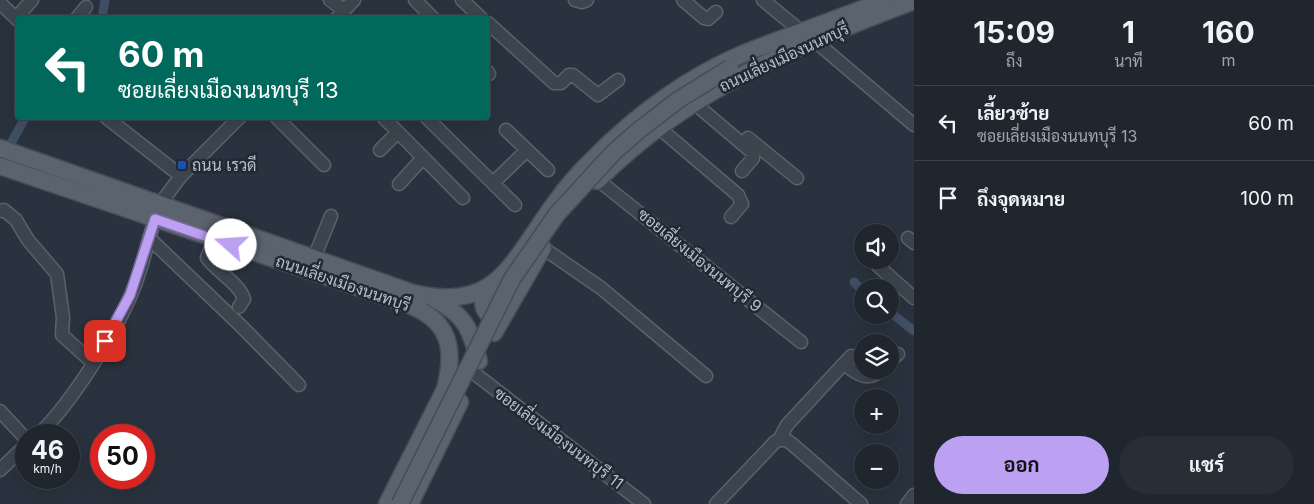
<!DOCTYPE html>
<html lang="th">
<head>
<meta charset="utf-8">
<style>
  body { margin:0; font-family:Inter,Sarabun,sans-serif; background:#272e36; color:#f1f3f6; height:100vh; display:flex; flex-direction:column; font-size:19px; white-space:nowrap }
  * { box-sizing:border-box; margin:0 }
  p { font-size:16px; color:#a1a5aa }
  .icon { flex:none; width:28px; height:28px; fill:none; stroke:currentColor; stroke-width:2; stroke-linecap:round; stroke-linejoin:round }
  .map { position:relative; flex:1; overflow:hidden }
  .drawer { display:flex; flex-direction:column; background:#1f262e; width:400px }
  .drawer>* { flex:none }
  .banner { position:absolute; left:15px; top:15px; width:475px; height:105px; border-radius:5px; box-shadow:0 5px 20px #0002,0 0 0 1px #3c434a; background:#00695c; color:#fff; overflow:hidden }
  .controls { position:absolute; left:854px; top:224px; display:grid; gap:10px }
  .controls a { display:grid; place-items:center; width:45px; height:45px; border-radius:50%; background:#1f262e; box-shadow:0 5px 20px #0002,0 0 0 1px #3c434a; font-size:25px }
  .speed { position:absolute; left:15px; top:424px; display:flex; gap:10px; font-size:25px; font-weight:700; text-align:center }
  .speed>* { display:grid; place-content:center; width:65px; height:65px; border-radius:50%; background:#1f262e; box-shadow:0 5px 20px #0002,0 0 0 1px #3c434a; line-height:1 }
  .speed small { font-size:12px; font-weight:400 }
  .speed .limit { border:8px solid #d22; background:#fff; color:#111 }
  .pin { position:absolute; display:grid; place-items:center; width:42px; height:42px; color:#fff; margin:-21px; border-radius:10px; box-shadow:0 2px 8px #0006 }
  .me { position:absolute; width:55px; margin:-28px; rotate:289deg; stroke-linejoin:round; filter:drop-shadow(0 0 4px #0008) }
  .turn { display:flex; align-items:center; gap:18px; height:105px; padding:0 20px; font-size:22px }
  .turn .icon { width:65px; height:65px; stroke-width:2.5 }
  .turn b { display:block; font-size:35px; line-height:42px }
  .eta { display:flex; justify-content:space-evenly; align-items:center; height:85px; text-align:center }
  .eta b { font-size:30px; font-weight:700; line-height:35px }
  .button { display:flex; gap:10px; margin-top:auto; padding:10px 20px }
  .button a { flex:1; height:58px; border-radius:30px; background:#bca0f2; color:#111; font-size:20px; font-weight:700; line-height:58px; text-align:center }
  .button a+a { background:#272e36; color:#f1f3f6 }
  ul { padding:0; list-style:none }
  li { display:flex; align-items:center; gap:15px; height:75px; padding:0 20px; border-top:1px solid #3c434a }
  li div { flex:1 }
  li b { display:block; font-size:19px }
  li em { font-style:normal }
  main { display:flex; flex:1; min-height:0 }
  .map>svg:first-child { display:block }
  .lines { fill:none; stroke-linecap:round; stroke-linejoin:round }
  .canal { stroke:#414f65; stroke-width:9 }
  .minor-casing { stroke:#5a626c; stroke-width:15 }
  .major-casing { stroke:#464d57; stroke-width:19 }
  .minor { stroke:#3c444e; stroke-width:12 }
  .major { stroke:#5b636e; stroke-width:16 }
  .major-bridge-casing { stroke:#464d57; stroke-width:19; stroke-linecap:butt }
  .major-bridge { stroke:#5b636e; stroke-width:16 }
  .route-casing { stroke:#7a689d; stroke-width:12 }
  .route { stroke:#bca0f2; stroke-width:9 }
  .transit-dot { fill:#1a4fb4; stroke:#212933; stroke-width:2 }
  .labels { text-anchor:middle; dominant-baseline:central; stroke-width:5; stroke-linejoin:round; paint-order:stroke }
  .street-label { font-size:16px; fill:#b9bfc9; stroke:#212933 }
  .poi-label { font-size:16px; fill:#b9bfc9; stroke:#212933; text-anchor:start }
</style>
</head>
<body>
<main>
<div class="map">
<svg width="914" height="504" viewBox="0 0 914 504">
  <rect width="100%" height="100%" fill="#29323e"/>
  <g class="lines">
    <path class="canal" d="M 102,18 L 105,0
      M 6,152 L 25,118
      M 854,282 L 862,290
      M 890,312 L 914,331"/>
    <defs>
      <path id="minor" d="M 330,0 L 344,10
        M 415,0 L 433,18
        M 462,0 L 481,18
        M 575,0 L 582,2 L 587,0
        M 683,0 L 704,18 L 708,19 L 716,12
        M 763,0 L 803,33
        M 0,3 L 18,20
        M 16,18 L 32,0
        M 77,18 L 86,7
        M 337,18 L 354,0
        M 488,23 L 554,83 L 561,83 L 569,75 L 573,75 L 598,95 L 618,80
        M 815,41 L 914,125
        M 488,72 L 489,74
        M 693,102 L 753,153 L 753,158 L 742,171
        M 107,118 L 181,176
        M 277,118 L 324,165
        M 384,118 L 463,198
        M 427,118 L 515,205
        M 658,127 L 738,195 L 742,204 L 731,217
        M 506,130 L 548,170
        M 748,138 L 797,178
        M 380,150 L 398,132
        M 598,180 L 801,342
        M 493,183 L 527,150
        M 399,184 L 423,158
        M 160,204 L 181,176 L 239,118
        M 0,211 L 4,210 L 16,220 L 28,240 L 57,274 L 63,317 L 62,335 L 92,362
        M 149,238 L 240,325 L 299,385
        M 908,238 L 914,243
        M 214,239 L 207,258 C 217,272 239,283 244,299 L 239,307
        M 543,248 L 601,288 L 706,376
        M 314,258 L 331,216
        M 877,265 L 914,298
        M 890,361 L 898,354
        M 844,364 C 856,373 867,383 881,370
        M 474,373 L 644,504
        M 0,411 L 26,439
        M 38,435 C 72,403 118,329 135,285 C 143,263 148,241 155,219
        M 779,440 L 786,440 L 792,444 L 861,504
        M 0,470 L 26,445
        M 716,504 L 775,442 L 779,440 L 787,425 L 851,356
        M 907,504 L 914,495"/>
      <path id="major" d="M 0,148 L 413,293 C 438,299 466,301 489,286 C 514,270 537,226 555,203 C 567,186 580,171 595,157 C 637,114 691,75 747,52 C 793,34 840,18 885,0
        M 0,166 L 407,304 C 449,320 456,347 445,389 L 387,504
        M 597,181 C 688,90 796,45 914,1
        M 490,285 C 486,295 479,303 487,313 L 492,314 L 506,305
        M 434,299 C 465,315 470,328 479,361
        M 494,333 L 543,248
        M 410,504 L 460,402"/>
    </defs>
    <use href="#minor" class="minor-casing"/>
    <use href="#major" class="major-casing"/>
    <use href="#minor" class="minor"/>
    <use href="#major" class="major"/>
    <defs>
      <path id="major-bridge" d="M 400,504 L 512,279 L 557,214 L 614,152 L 638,131 L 678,100 L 730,68"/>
    </defs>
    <use href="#major-bridge" class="major-bridge-casing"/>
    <use href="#major-bridge" class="major-bridge"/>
  </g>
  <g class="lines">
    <defs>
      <path id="route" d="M 105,341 L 130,295 L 155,219 L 231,245"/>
    </defs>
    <use href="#route" class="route-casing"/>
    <use href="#route" class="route"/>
  </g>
  <rect class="transit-dot" x="177" y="160" width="10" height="10" rx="2.5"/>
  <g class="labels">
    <g class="street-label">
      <text transform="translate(784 57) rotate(-25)">ถนนเลี่ยงเมืองนนทบุรี</text>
      <text transform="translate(700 260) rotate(39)">ซอยเลี่ยงเมืองนนทบุรี 9</text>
      <text transform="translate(343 283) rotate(19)">ถนนเลี่ยงเมืองนนทบุรี</text>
      <text transform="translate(559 438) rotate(37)">ซอยเลี่ยงเมืองนนทบุรี 11</text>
    </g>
    <g class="poi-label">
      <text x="192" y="165">ถนน เรวดี</text>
    </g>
  </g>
</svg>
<div class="controls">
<a><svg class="icon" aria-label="sound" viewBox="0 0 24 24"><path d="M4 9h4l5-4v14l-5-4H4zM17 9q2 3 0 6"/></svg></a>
<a><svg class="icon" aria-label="search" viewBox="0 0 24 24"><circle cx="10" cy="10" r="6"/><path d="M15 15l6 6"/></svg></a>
<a><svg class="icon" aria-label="layers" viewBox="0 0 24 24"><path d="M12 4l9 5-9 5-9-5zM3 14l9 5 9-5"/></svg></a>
<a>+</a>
<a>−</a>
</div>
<div class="speed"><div>46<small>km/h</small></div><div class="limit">50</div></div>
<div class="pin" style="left:105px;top:341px;background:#d93025"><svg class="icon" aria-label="arrive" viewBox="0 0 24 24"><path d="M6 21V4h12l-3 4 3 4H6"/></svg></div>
<svg class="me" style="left:231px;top:245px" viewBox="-20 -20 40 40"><circle r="19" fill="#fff"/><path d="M0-13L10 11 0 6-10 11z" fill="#bca0f2"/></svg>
<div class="banner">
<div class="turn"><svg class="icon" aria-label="left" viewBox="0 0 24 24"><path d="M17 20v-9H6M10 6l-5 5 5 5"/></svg><div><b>60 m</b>ซอยเลี่ยงเมืองนนทบุรี 13</div></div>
</div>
</div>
<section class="drawer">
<div class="eta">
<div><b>15:09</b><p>ถึง</p></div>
<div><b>1</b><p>นาที</p></div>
<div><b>160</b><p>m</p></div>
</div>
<ul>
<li><svg class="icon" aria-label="left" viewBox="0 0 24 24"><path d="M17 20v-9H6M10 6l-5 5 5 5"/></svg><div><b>เลี้ยวซ้าย</b><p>ซอยเลี่ยงเมืองนนทบุรี 13</p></div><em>60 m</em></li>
<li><svg class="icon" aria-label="arrive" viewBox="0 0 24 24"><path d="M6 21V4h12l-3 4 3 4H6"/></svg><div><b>ถึงจุดหมาย</b></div><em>100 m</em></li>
</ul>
<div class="button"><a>ออก</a><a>แชร์</a></div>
</section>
</main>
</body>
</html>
